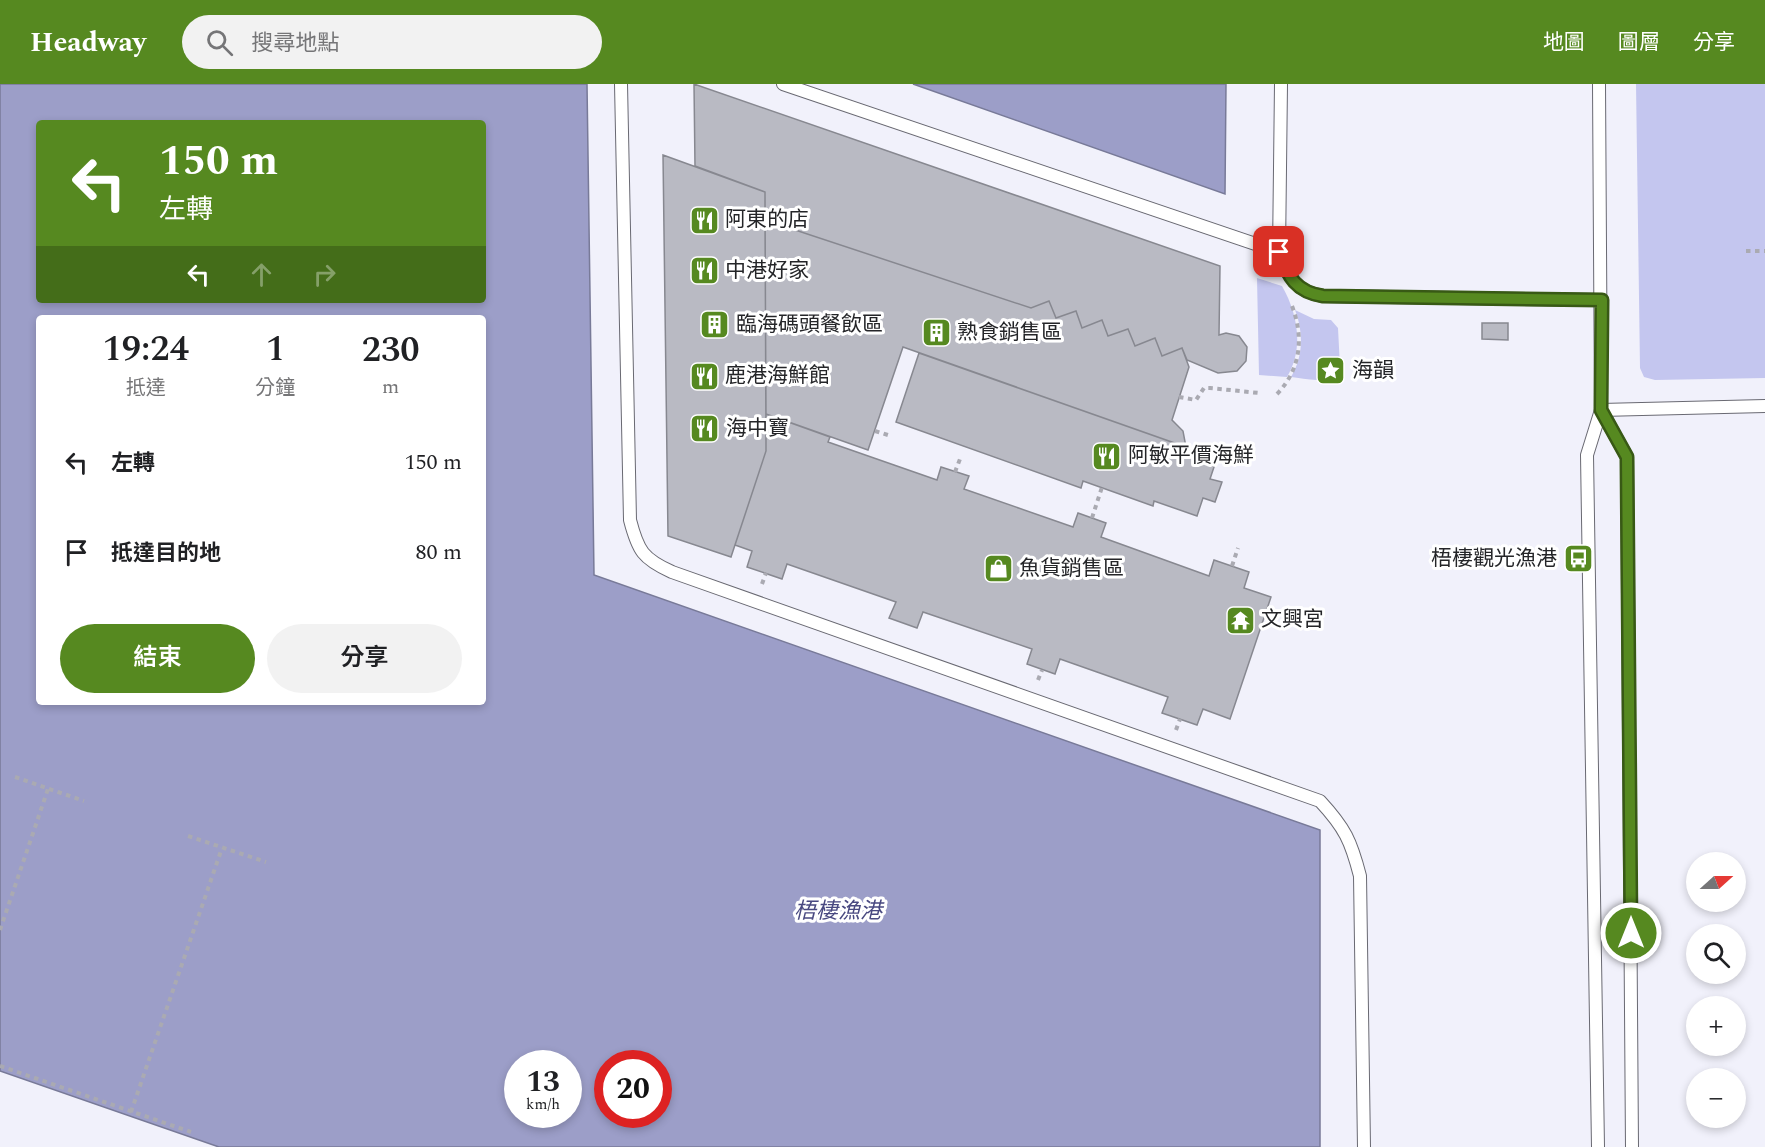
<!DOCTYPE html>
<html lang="zh-TW">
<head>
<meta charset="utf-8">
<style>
  body { margin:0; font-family:Spectral,"Noto Sans TC",serif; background:#f2f2f2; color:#202124; height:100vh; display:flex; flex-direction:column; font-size:22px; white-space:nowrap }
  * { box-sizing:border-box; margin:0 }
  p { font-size:20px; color:#757577 }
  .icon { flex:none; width:33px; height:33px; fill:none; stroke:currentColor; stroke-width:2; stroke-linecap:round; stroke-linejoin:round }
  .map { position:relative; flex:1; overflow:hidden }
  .details { position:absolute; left:36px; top:231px; width:450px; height:390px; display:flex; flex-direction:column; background:#fff; border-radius:6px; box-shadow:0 3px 9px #0003 }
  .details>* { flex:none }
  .top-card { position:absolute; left:36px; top:36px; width:450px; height:183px; border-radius:6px; box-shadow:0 3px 9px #0003; background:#568920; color:#fff; overflow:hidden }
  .needle { width:39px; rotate:69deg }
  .buttons { position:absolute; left:1686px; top:768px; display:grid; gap:12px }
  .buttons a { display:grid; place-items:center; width:60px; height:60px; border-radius:50%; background:#fff; box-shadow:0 3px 9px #0003; font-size:30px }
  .speed { position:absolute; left:504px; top:966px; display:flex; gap:12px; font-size:30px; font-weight:700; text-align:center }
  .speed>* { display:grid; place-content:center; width:78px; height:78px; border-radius:50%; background:#fff; box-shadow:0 3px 9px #0003; line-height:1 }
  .speed small { font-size:15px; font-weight:400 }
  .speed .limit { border:9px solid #d22; background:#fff; color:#111 }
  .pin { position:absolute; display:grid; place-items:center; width:51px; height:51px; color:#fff; margin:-26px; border-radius:12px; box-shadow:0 3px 9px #0006 }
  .me { position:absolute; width:66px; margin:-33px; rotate:0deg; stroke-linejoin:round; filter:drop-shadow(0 0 4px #0008) }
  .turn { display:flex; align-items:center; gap:21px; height:126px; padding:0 24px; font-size:27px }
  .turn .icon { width:78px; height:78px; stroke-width:2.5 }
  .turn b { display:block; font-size:42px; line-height:51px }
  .lanes { display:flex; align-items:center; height:57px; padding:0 24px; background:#0003; justify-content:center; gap:30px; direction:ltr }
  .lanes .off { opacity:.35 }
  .eta { display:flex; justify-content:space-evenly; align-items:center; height:102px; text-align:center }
  .eta b { font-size:36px; font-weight:600; line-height:42px }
  .button { display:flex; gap:12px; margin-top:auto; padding:12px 24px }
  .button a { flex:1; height:69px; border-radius:36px; background:#568920; color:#fff; font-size:24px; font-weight:600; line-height:69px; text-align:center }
  .button a+a { background:#f2f2f2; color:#202124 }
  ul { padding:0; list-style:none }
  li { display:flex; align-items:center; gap:18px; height:90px; padding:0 24px }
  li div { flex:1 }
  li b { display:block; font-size:22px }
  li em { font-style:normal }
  header { display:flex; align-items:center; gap:36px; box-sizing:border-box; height:84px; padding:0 30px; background:#568920; color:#fff }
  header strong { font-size:28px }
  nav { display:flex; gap:33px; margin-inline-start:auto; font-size:21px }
  .search { width:420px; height:54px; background:#f2f2f2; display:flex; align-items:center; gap:15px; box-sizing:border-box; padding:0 21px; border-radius:33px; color:#757577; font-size:22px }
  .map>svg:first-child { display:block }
  .green { fill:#c4c6ef }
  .water { fill:#9c9ec8; stroke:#787a98; stroke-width:1.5; fill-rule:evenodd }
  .building { fill:#b9bac3; stroke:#878890; stroke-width:1.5 }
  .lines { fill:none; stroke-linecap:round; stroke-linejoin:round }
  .service-casing { stroke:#696972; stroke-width:14 }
  .path { stroke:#aaaab2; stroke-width:4; stroke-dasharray:4.5 4.5; stroke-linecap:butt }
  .service { stroke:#fff; stroke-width:12 }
  .route-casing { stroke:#385915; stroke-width:15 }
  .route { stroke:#568920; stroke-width:10 }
  .labels { text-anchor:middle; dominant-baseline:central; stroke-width:6; stroke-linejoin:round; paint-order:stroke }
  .poi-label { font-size:21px; fill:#242528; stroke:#fff; text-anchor:start }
  .water-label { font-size:22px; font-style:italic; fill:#494981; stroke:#fff }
</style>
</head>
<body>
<header>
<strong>Headway</strong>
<div class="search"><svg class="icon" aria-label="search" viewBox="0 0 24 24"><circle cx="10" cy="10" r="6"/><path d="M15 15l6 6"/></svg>搜尋地點</div>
<nav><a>地圖</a><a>圖層</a><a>分享</a></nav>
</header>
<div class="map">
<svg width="1765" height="1063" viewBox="0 0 1765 1063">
  <rect width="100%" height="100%" fill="#f1f1fb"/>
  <path class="green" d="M 1636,0 L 1765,0 L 1765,294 L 1655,296 L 1644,293 L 1640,284 Z
    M 1257,194 L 1282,202 C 1298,230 1304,265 1287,293 L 1259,291 Z
    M 1295,226 L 1314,235 L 1331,236 L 1338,244 L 1340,283 C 1333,302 1307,295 1291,293 C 1303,273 1304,249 1295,226 Z"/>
  <path class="water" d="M 0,0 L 587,0 L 594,491 L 1320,746 L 1320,1063 L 219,1063 L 0,987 ZM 39,39 L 483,39 L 483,216 L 39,216 ZM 39,234 L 483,234 L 483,618 L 39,618 ZM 518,980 L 568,980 L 568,1030 L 518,1030 ZM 608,980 L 658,980 L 658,1030 L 608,1030 Z
    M 913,0 L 1226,0 L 1225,110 Z"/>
  <path class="building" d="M 694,0 L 1220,182 L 1219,251 L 1226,249 L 1239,252 L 1247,263 L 1246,277 L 1237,287 L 1218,289 L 1187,276 L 1182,264 L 1162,272 L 1155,254 L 1135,262 L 1128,245 L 1108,252 L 1102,236 L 1082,244 L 1076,227 L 1056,234 L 1049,217 L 1031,224 L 765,136 L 765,108 L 695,82 Z
    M 663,71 L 765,108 L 766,367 L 731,473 L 668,452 Z
    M 765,136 L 1031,224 L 1049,217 L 1056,234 L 1076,227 L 1082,244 L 1102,236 L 1108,252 L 1128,245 L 1135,262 L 1155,254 L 1162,272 L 1182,264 L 1189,283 L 1172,336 L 1183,347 L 1186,363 L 903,263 L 868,366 L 766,330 Z
    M 1482,239 L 1508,239 L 1508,256 L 1482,255 Z
    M 919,269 L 1217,374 L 1210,395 L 1222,398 L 1215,418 L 1203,414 L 1197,432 L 1154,417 L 1153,422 L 1083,397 L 1081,404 L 896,338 Z
    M 766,330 L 830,353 L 828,358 L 937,396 L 941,383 L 969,392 L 964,405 L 1073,443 L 1078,429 L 1106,439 L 1101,453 L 1209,492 L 1214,476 L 1249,488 L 1244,504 L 1271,513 L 1230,635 L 1203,625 L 1197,641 L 1162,629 L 1168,613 L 1060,575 L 1055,590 L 1027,580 L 1032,565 L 923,528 L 917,544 L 889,534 L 896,518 L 787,480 L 782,495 L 747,483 L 752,467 L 735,461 L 766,367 Z"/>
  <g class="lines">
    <defs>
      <path id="service" d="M 621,0 L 630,436 C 638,467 643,475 672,488 L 1320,717 C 1345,744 1351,757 1360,792 L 1364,1063
        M 783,0 L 1279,168
        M 1281,0 L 1279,168 C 1288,193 1296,208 1323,212 L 1602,216
        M 1601,326 L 1627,373 L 1632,1063
        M 1601,326 L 1765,322
        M 1598,1063 L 1587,371 L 1601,326 L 1599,0"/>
    </defs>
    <use href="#service" class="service-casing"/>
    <path class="path" d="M 1746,167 L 1765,167
      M 1277,310 C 1301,285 1304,253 1292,222
      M 1179,313 L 1196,316 L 1204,304 L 1210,304 L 1259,309
      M 875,347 L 891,352
      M 955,388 L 960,375
      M 1092,434 L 1102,403
      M 1232,482 L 1238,464
      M 762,500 L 766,489
      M 1038,596 L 1042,586
      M 1176,646 L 1180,635
      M 15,693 L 84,717
      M 188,752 L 266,778
      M 0,846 L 48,705
      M 0,982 L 191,1048
      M 131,1028 L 222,764"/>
    <use href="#service" class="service"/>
  </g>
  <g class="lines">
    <defs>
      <path id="route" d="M 1279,168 C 1288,193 1296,208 1323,212 L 1602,216 L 1601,326 L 1627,373 L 1631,849"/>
    </defs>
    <use href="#route" class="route-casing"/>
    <use href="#route" class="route"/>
  </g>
  <defs>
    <symbol id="restaurant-square" viewBox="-11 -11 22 22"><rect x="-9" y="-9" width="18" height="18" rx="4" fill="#568920" stroke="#fff"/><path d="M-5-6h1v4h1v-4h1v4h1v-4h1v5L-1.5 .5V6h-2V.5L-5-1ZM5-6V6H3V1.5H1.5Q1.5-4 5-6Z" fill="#fff"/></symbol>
    <symbol id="building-square" viewBox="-11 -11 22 22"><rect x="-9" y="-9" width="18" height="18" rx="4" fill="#568920" stroke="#fff"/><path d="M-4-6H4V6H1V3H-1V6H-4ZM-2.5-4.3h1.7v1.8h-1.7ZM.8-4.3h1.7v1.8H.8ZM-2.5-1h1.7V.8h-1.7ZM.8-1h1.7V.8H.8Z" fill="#fff"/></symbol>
    <symbol id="sight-square" viewBox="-11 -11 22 22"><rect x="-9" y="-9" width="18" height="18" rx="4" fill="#568920" stroke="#fff"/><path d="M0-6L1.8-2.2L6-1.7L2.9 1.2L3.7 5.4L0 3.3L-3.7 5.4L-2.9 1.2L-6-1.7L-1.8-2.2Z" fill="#fff"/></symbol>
    <symbol id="bus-square" viewBox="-11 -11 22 22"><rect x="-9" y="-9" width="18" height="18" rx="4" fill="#568920" stroke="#fff"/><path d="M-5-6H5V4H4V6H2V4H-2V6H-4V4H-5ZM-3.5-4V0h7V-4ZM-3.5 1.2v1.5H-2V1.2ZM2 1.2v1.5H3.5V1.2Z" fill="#fff"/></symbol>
    <symbol id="shop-square" viewBox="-11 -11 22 22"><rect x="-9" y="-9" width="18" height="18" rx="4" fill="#568920" stroke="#fff"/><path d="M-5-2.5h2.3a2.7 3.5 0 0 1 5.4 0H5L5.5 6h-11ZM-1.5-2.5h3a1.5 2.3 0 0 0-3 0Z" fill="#fff"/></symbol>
    <symbol id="temple-square" viewBox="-11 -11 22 22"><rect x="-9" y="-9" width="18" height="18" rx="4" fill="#568920" stroke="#fff"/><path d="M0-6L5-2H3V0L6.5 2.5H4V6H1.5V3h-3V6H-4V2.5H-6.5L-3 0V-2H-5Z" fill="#fff"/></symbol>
  </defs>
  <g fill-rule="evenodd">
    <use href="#restaurant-square" x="688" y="120" width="33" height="33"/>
    <use href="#restaurant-square" x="688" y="170" width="33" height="33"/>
    <use href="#building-square" x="698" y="224" width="33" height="33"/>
    <use href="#building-square" x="920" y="232" width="33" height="33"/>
    <use href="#sight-square" x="1314" y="270" width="33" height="33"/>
    <use href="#restaurant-square" x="688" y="276" width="33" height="33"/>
    <use href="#restaurant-square" x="688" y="328" width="33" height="33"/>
    <use href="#restaurant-square" x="1090" y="356" width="33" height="33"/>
    <use href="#bus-square" x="1562" y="458" width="33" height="33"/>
    <use href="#shop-square" x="982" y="468" width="33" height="33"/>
    <use href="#temple-square" x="1224" y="520" width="33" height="33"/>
  </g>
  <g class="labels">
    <g class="poi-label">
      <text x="725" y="136">阿東的店</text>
      <text x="725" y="187">中港好家</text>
      <text x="736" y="241">臨海碼頭餐飲區</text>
      <text x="957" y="249">熟食銷售區</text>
      <text x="1352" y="287">海韻</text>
      <text x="725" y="292">鹿港海鮮館</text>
      <text x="726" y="345">海中寶</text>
      <text x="1128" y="372">阿敏平價海鮮</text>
      <text x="1557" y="475" text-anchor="end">梧棲觀光漁港</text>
      <text x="1019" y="485">魚貨銷售區</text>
      <text x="1261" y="536">文興宮</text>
    </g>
    <g class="water-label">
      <text x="838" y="827">梧棲漁港</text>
    </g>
  </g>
</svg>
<div class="buttons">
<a><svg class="needle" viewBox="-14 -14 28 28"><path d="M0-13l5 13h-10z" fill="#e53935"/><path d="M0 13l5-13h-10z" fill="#757577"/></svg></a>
<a><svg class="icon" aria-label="search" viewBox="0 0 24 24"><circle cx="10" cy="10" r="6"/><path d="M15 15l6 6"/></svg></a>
<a>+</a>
<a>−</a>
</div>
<div class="speed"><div>13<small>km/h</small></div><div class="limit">20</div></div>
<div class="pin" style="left:1279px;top:168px;background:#d93025"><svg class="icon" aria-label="arrive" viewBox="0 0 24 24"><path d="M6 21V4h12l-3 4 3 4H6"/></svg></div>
<svg class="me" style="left:1631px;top:849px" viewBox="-20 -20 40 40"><circle r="17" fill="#568920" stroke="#fff" stroke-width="3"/><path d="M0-11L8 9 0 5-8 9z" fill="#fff"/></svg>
<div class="top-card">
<div class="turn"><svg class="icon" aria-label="left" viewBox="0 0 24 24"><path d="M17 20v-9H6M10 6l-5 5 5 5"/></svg><div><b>150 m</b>左轉</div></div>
<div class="lanes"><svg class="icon" aria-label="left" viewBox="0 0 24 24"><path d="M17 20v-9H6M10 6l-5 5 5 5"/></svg><svg class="icon off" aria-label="ahead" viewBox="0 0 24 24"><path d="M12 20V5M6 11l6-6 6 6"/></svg><svg class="icon off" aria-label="right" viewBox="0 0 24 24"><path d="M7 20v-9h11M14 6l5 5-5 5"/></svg></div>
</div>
<section class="details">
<div class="eta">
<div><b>19:24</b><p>抵達</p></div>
<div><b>1</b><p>分鐘</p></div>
<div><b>230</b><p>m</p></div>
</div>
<ul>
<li><svg class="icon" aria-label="left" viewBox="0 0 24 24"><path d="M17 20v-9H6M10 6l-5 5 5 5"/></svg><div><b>左轉</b></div><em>150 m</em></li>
<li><svg class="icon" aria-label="arrive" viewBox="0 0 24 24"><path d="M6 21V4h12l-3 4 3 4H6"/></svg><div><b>抵達目的地</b></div><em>80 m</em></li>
</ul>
<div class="button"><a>結束</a><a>分享</a></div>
</section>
</div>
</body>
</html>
